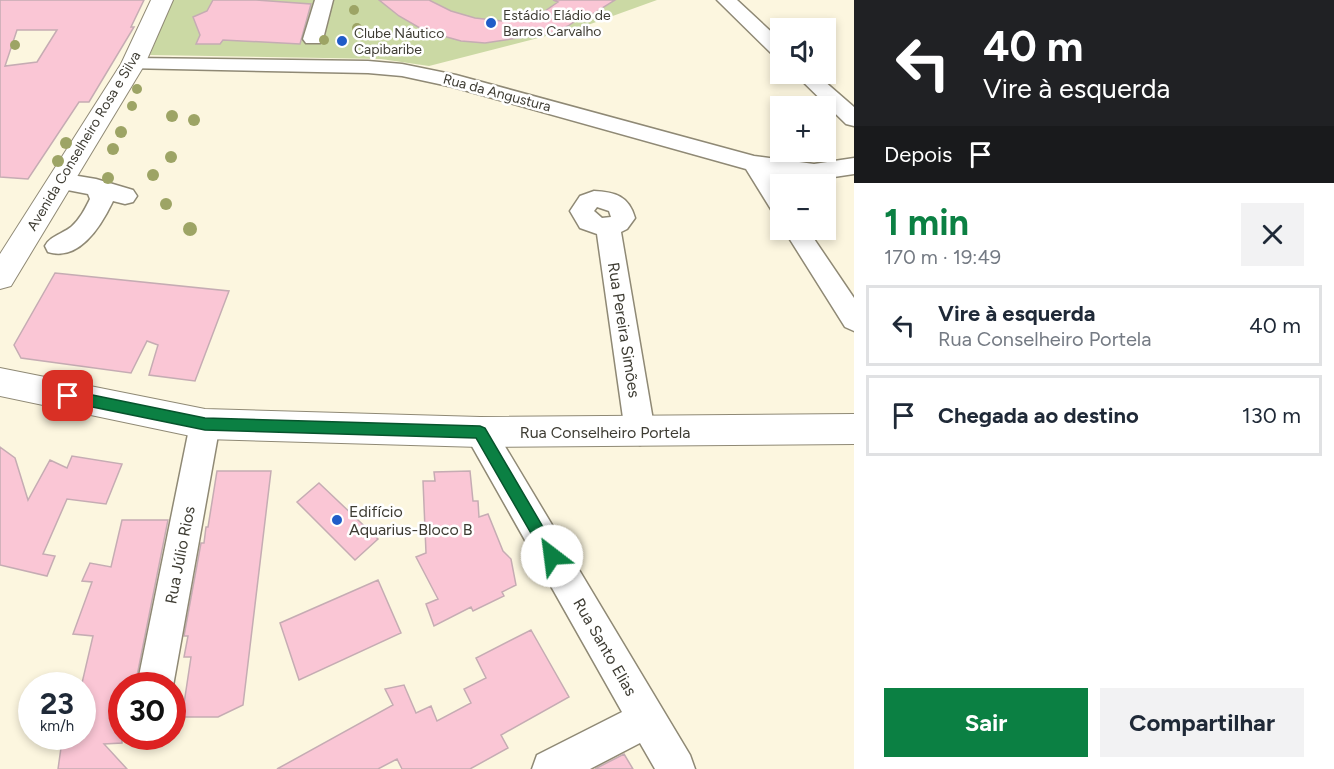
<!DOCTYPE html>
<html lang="pt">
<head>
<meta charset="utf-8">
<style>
  body { margin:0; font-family:Figtree,sans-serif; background:#f2f2f3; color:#1f2937; height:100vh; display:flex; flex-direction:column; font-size:22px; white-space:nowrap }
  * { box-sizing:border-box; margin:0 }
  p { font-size:20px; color:#747a83 }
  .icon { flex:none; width:33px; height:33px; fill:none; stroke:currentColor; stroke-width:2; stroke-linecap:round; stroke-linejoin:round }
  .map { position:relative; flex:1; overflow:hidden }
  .sheet { display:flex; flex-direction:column; background:#fff; width:480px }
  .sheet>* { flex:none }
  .guide { background:#202124; color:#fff; overflow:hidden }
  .tools { position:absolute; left:770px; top:18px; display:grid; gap:12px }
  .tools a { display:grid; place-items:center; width:66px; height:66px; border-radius:0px; background:#fff; box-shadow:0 3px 9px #0003; font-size:30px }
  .speed { position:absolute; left:18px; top:672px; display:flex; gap:12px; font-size:30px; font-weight:700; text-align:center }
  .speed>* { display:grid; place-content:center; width:78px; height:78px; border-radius:50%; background:#fff; box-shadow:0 3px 9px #0003; line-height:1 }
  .speed small { font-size:15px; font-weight:400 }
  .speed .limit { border:9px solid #d22; background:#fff; color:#111 }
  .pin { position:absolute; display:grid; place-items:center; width:51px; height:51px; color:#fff; margin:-26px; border-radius:12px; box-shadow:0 3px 9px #0006 }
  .me { position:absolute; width:66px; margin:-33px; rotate:330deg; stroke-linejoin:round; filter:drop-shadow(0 0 4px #0008) }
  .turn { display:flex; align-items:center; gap:21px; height:126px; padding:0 30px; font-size:27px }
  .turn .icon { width:78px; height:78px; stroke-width:2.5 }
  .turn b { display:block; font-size:42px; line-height:51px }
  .then { display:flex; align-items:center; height:57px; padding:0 30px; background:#0003; gap:12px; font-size:22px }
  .round { display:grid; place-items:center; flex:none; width:63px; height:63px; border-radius:0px; background:#f2f2f3 }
  .summary { display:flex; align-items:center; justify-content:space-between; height:102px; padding:0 30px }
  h1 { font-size:36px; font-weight:700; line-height:45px; color:#0b8043 }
  .action { display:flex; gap:12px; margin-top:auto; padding:12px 30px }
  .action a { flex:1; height:69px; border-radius:0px; background:#0b8043; color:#fff; font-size:24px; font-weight:700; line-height:69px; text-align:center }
  .action a+a { background:#f2f2f3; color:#1f2937 }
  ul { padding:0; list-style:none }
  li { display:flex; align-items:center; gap:18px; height:81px; margin:0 12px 9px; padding:0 18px; border:3px solid #e0e1e3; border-radius:0px }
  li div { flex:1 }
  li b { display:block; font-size:22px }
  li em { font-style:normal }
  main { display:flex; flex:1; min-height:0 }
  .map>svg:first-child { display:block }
  .green { fill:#cbd9a4 }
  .building { fill:#fac6d5; stroke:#c5acb3; stroke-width:1.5; fill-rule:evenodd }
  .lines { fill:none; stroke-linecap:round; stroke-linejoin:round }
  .minor-casing { stroke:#8f8975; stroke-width:3 }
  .major-casing { stroke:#8f8975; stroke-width:2 }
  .minor { fill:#fff; fill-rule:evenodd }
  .major { fill:#fff; fill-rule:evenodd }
  .tree { fill:#9da465 }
  .route { fill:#0b8043; stroke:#07532c; stroke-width:1.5 }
  .poi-dot { fill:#205cc8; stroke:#fff; stroke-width:2 }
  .labels { text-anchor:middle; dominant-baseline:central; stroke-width:5; stroke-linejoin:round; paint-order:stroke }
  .far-poi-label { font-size:14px; fill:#3e3c33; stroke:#fff; text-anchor:start }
  .far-street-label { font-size:14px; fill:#3e3c33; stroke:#fff }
  .street-label { font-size:16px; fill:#3e3c33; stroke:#fff }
  .poi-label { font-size:16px; fill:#3e3c33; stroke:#fff; text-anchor:start }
</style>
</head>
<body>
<main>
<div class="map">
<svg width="854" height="769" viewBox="0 0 854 769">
  <rect width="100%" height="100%" fill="#fcf6df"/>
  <path class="green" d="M 172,0 L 657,0 L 585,26 L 429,66 L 381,59 L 150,55 Z"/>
  <path class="building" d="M 0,0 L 144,0 L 131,27 L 134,27 L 89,102 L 79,102 L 28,179 L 0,177 ZM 17,30 L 57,30 L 37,62 L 5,66 Z
    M 213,0 L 256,0 L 311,4 L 300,44 L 223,40 L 220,44 L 196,44 L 200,35 L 193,17 L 207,11 Z
    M 379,0 L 429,0 L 451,11 L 475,18 L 502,21 L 539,15 L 558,2 L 553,0 L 615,0 L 588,17 L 584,15 L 568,26 L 551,33 L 485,43 L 461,41 L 425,31 L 399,16 Z
    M 55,273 L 229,291 L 195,381 L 149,375 L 158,345 L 147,341 L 131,373 L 21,358 L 14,345 Z
    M 0,447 L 15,458 L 28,500 L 50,460 L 67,468 L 72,456 L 122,464 L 106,504 L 67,499 L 43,554 L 55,556 L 47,576 L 0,565 Z
    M 217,471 L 271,471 L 243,705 L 218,717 L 182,717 L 191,657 L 184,657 L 188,636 L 184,636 L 201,543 L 204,543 L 206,527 L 208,527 Z
    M 470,471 L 473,501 L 478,501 L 479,517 L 488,514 L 503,551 L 511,559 L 516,585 L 502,592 L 504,596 L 473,611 L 471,607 L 434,626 L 426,604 L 438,599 L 416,557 L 426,553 L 423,481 L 435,481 L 434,472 Z
    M 319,483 L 378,539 L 355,560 L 297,502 Z
    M 122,520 L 168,520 L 135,686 L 122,686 L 122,743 L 104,744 L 127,769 L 58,769 L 61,748 L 67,747 L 70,736 L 82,736 L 82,683 L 93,636 L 73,634 L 92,582 L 82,581 L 90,563 L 111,567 Z
    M 378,580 L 401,633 L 299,680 L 280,623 Z
    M 531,630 L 569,697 L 501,735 L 508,748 L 470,769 L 402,769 L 397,759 L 378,769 L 277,769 L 393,705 L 385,689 L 404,685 L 416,713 L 431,706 L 437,721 L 471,703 L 464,689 L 486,678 L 476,658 Z
    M 624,754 L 633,769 L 595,769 Z"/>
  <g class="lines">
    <defs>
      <path id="minor" d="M 315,0 L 333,0 L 323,39 L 320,43 L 306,43 L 303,39 Z
        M 717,0 L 737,0 L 780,40 L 780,57 L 773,55 Z
        M 133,58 L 368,61 L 402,64 L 456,75 L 754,156 L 814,164 L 854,158 L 854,174 L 814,180 L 772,174 L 780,186 L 780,213 L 772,211 L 746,169 L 453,87 L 402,76 L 368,73 L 126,68 L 123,64 L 126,60 Z
        M 795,74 L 816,74 L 854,107 L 854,126 L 846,124 Z
        M 60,173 L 96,179 L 133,190 L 137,196 L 133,202 L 125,204 L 113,201 C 102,224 80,262 48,252 L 45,246 C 50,236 62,234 71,227 C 80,219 85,209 90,199 L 88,194 L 52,187 L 48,181 L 52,175 Z
        M 594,191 C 615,192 629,196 635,218 L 627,229 L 621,232 L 655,432 L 651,441 L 640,445 L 629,441 L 625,432 L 597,234 L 580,228 L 570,211 L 580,196 ZM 597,207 L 609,211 L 611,217 L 602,218 L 594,211 Z
        M 784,230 L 808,230 L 854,298 L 854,331 L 845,327 Z
        M 205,411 L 215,415 L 220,424 L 173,686 L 137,686 L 190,424 L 195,415 Z
        M 480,419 L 491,423 L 690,755 L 695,769 L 655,769 L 640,743 L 590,769 L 532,769 L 537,755 L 622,712 L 469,441 L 465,432 L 469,423 Z"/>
      <path id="major" d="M 151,0 L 173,0 L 145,64 L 11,286 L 0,289 L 0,254 L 121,64 Z
        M 0,368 L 205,409 L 480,417 L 854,414 L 854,444 L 480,447 L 205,439 L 0,396 Z"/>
    </defs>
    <use href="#minor" class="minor-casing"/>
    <use href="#major" class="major-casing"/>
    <use href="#minor" class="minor"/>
    <use href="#major" class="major"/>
  </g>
  <g class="tree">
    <circle cx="354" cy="10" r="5"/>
    <circle cx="357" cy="28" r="5"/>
    <circle cx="324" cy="40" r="5"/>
    <circle cx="15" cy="45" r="5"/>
    <circle cx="137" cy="89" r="5"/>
    <circle cx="132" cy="106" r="5"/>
    <circle cx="172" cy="116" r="6"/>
    <circle cx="194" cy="120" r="6"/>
    <circle cx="121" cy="132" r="6"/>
    <circle cx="66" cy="143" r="6"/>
    <circle cx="113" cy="149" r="6"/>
    <circle cx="171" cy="157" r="6"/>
    <circle cx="58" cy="161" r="6"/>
    <circle cx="153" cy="175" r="6"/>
    <circle cx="108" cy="178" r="6"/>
    <circle cx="166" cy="204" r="6"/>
    <circle cx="190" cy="229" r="7"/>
  </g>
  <path class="route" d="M 68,390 L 205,418 L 480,426 L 485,428 L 560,556 L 558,561 L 552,564 L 547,561 L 476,438 L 205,430 L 68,402 L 63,400 L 61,396 L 63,392 Z"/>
  <g class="poi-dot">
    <circle cx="491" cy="23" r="6"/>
    <circle cx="342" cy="41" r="6"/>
    <circle cx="337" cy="520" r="6"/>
  </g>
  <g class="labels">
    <g class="far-poi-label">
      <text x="503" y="15">Estádio Eládio de<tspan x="503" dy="16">Barros Carvalho</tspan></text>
      <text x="354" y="33">Clube Náutico<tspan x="354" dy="16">Capibaribe</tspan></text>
    </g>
    <g class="far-street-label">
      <text transform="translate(497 93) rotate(15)">Rua da Angustura</text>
      <text transform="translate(84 141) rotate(-59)">Avenida Conselheiro Rosa e Silva</text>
    </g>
    <g class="street-label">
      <text transform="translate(624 330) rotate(81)">Rua Pereira Simões</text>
      <text x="605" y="432">Rua Conselheiro Portela</text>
      <text transform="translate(180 555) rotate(-79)">Rua Júlio Rios</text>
      <text transform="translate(605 647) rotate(60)">Rua Santo Elias</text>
    </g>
    <g class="poi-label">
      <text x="349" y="511">Edifício<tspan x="349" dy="18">Aquarius-Bloco B</tspan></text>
    </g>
  </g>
</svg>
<div class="tools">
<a><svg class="icon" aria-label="sound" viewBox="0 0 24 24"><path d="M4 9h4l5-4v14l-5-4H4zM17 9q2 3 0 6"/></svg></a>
<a>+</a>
<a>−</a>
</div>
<div class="speed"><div>23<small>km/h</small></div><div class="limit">30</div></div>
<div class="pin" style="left:68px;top:396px;background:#d93025"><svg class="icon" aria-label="arrive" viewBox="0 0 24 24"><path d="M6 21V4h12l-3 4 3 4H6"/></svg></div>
<svg class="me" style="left:552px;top:556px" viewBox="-20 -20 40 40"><circle r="19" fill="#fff"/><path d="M0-13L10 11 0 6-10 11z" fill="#0b8043"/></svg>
</div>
<section class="sheet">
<div class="guide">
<div class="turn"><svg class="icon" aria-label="left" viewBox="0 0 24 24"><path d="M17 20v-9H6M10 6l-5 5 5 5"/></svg><div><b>40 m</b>Vire à esquerda</div></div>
<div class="then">Depois<svg class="icon" aria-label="arrive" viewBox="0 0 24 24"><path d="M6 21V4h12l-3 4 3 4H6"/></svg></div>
</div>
<div class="summary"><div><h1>1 min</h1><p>170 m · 19:49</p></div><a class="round"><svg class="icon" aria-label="close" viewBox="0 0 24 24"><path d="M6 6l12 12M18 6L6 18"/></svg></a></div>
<ul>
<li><svg class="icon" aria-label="left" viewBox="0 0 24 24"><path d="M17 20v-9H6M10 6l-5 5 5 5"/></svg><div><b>Vire à esquerda</b><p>Rua Conselheiro Portela</p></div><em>40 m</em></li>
<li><svg class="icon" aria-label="arrive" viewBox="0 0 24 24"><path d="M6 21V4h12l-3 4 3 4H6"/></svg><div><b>Chegada ao destino</b></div><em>130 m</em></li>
</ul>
<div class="action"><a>Sair</a><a>Compartilhar</a></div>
</section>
</main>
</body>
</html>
